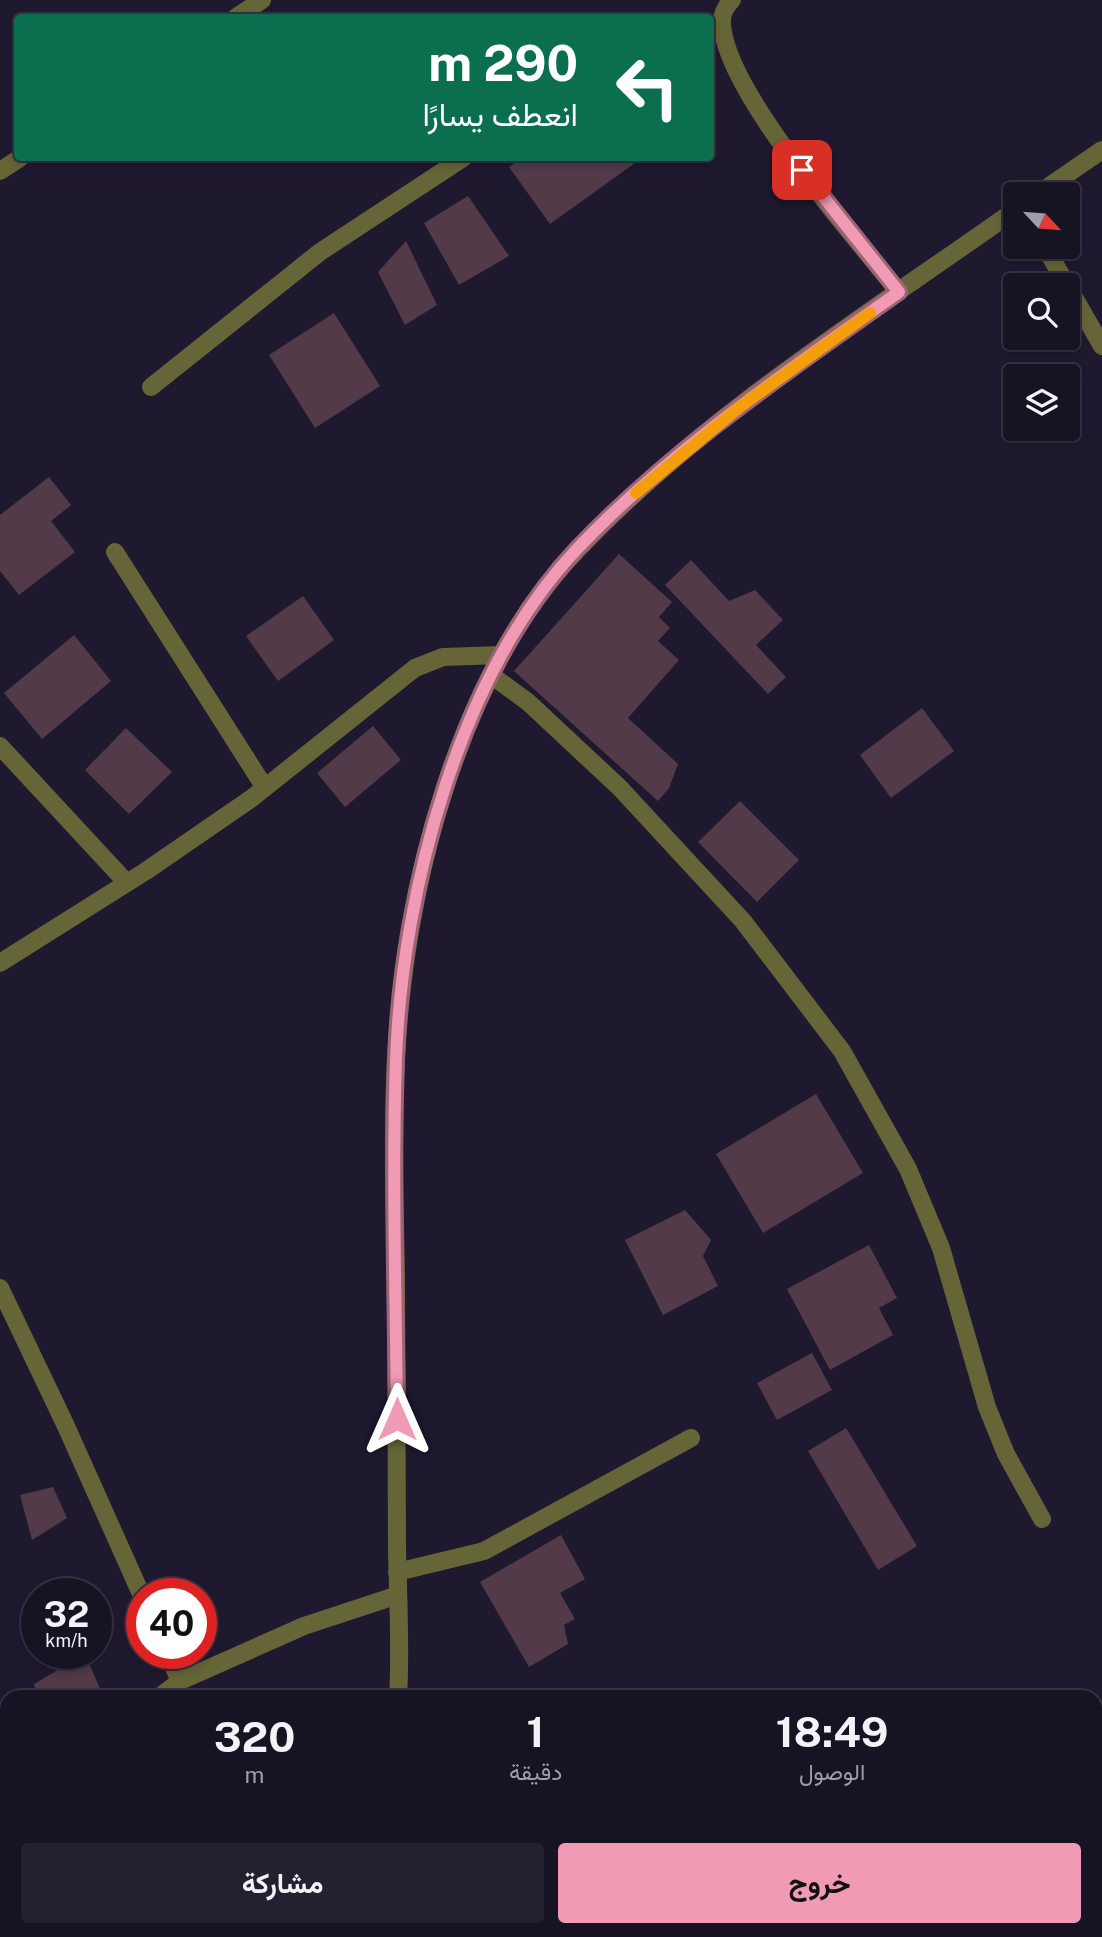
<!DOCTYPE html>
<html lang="ar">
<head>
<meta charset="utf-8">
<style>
  body { margin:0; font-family:"Public Sans",Vazirmatn,sans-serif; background:#232030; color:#f1f3f6; direction:rtl; height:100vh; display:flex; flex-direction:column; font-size:26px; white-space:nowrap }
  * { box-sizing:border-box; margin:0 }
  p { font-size:23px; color:#9e9ea6 }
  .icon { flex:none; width:38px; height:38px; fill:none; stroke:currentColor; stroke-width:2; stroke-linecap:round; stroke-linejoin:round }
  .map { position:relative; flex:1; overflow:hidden; direction:ltr }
  .sheet { position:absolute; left:0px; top:1690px; width:1102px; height:247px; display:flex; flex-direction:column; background:#161323; border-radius:21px 21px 0 0; box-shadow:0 4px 10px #0003,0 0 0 2px #353241; direction:rtl }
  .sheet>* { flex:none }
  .guide { position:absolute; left:14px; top:14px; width:700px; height:147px; border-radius:7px; box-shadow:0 4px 10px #0003,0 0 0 2px #353241; direction:rtl; background:#0b6e4f; color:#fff; overflow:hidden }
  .needle { width:46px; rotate:116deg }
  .controls { position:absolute; left:1003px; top:182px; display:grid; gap:14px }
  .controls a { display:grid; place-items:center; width:77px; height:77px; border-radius:7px; background:#161323; box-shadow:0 4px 10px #0003,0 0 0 2px #353241; font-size:35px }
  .speed { position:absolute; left:21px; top:1578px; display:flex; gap:14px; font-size:35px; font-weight:700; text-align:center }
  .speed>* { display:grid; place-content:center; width:91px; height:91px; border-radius:50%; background:#161323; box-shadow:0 4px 10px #0003,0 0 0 2px #353241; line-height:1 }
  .speed small { font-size:18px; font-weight:400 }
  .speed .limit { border:10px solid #d22; background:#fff; color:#111 }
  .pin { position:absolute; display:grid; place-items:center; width:60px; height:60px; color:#fff; margin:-30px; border-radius:14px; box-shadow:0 4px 10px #0006 }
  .me { position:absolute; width:77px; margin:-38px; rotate:0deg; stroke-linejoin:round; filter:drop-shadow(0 0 5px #0008) }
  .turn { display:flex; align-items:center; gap:24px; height:147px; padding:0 21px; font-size:32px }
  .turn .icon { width:91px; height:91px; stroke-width:2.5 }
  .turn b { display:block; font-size:49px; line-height:60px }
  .eta { display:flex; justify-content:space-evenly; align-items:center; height:119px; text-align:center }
  .eta b { font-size:42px; font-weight:700; line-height:49px }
  .button { display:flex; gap:14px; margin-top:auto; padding:14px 21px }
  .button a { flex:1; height:80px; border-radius:7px; background:#f09ab4; color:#111; font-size:28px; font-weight:700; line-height:80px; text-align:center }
  .button a+a { background:#232030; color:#f1f3f6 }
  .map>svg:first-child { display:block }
  .building { fill:#523a48 }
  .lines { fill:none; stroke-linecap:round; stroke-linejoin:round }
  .minor { stroke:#656537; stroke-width:18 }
  .tertiary { stroke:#656537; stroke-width:18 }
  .route-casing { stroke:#9c6475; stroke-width:18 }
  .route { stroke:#f09ab4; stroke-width:12 }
  .slow { stroke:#f59e0b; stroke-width:12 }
</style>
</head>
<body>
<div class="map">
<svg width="1102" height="1937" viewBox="0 0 1102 1937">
  <rect width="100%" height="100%" fill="#1e192f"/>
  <path class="building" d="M 522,158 L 642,158 L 550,224 L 509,167 Z
    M 468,196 L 509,256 L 459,285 L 424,223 Z
    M 406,241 L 437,305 L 405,325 L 378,272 Z
    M 334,313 L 380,386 L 315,428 L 269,355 Z
    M 49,477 L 71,505 L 51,521 L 75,552 L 19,595 L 0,571 L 0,515 Z
    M 619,554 L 672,602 L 659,617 L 670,628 L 658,641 L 679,660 L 628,718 L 678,764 L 669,788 L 658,801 L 514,671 Z
    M 691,560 L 729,601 L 755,590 L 783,620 L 756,645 L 786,677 L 768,694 L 665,585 Z
    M 303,596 L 334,640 L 278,681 L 246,636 Z
    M 74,635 L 111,681 L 42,739 L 4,693 Z
    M 922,708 L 954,751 L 891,798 L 860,755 Z
    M 373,726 L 401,760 L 345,807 L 317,773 Z
    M 126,728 L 172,772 L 129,814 L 85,770 Z
    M 740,801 L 799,860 L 757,902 L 698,842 Z
    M 816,1094 L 863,1173 L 763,1233 L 716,1154 Z
    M 685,1210 L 711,1240 L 703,1256 L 718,1286 L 663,1315 L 625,1240 Z
    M 869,1245 L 897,1298 L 879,1308 L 893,1335 L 830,1370 L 787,1289 Z
    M 812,1353 L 832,1390 L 777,1420 L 757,1383 Z
    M 846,1428 L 917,1546 L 878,1570 L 808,1451 Z
    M 53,1487 L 67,1518 L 32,1540 L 20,1495 Z
    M 561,1535 L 585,1579 L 560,1593 L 575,1619 L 564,1625 L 568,1644 L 529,1667 L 480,1582 Z
    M 85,1654 L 104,1698 L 37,1698 L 34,1684 Z
    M 7,1841 L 7,1870 L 0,1858 L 0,1846 Z"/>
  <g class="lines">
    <path class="minor" d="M 732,0 C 726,6 721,15 722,24 C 726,93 854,235 899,292
      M 235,18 L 262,0
      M 0,171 L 20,158
      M 1045,247 L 1102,346
      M 151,387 L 320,252 L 463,158
      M 115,552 L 265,788
      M 491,675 L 528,702 L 620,788 L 743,921 L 842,1051 L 908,1169 L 941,1248 L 987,1407 L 1006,1454 L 1042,1519
      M 0,746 L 127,883
      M 0,963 L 146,871 L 252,798 L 415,668 L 443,657 L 501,655
      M 0,1288 L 65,1424 L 142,1596
      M 397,1572 L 484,1551 L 691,1438
      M 168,1654 L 180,1681 L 304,1626 L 398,1595
      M 158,1698 L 180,1681
      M 0,1787 L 7,1788"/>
    <path class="tertiary" d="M 1038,194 L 1102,150
      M 398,1698 C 401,1648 398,1598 397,1549 C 396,1458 396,1367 396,1277 C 395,1204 392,1130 396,1058 C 405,888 458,673 579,548 C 706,415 866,316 1015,210
      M 362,1937 L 364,1930"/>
  </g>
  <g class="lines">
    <defs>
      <path id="route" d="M 397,1419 C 396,1299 392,1179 396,1059 C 402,891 460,673 577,549 C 672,449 788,371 899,292 L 802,170"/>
    </defs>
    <use href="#route" class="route-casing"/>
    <use href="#route" class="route"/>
    <path class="slow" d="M 636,493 L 741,406 L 870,313"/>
  </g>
</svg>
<div class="controls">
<a><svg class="needle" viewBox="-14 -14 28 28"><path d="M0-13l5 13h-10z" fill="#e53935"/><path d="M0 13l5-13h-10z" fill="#9e9ea6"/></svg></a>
<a><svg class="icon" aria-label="search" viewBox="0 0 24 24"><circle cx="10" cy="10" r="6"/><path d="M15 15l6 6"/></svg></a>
<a><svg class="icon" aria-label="layers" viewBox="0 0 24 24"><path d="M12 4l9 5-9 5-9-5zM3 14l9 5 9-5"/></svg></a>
</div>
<div class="speed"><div>32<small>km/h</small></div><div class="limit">40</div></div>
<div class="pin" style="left:802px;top:170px;background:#d93025"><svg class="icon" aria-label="arrive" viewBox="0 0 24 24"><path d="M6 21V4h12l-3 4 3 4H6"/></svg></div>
<svg class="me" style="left:397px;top:1419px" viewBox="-20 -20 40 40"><path d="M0-17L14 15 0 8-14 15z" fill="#f09ab4" stroke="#fff" stroke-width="4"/></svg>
<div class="guide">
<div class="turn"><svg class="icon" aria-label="left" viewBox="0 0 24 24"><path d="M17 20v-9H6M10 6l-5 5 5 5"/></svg><div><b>290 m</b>انعطف يسارًا</div></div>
</div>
<section class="sheet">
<div class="eta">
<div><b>18:49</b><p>الوصول</p></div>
<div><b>1</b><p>دقيقة</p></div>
<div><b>320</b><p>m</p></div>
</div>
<div class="button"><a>خروج</a><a>مشاركة</a></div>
</section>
</div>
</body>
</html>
